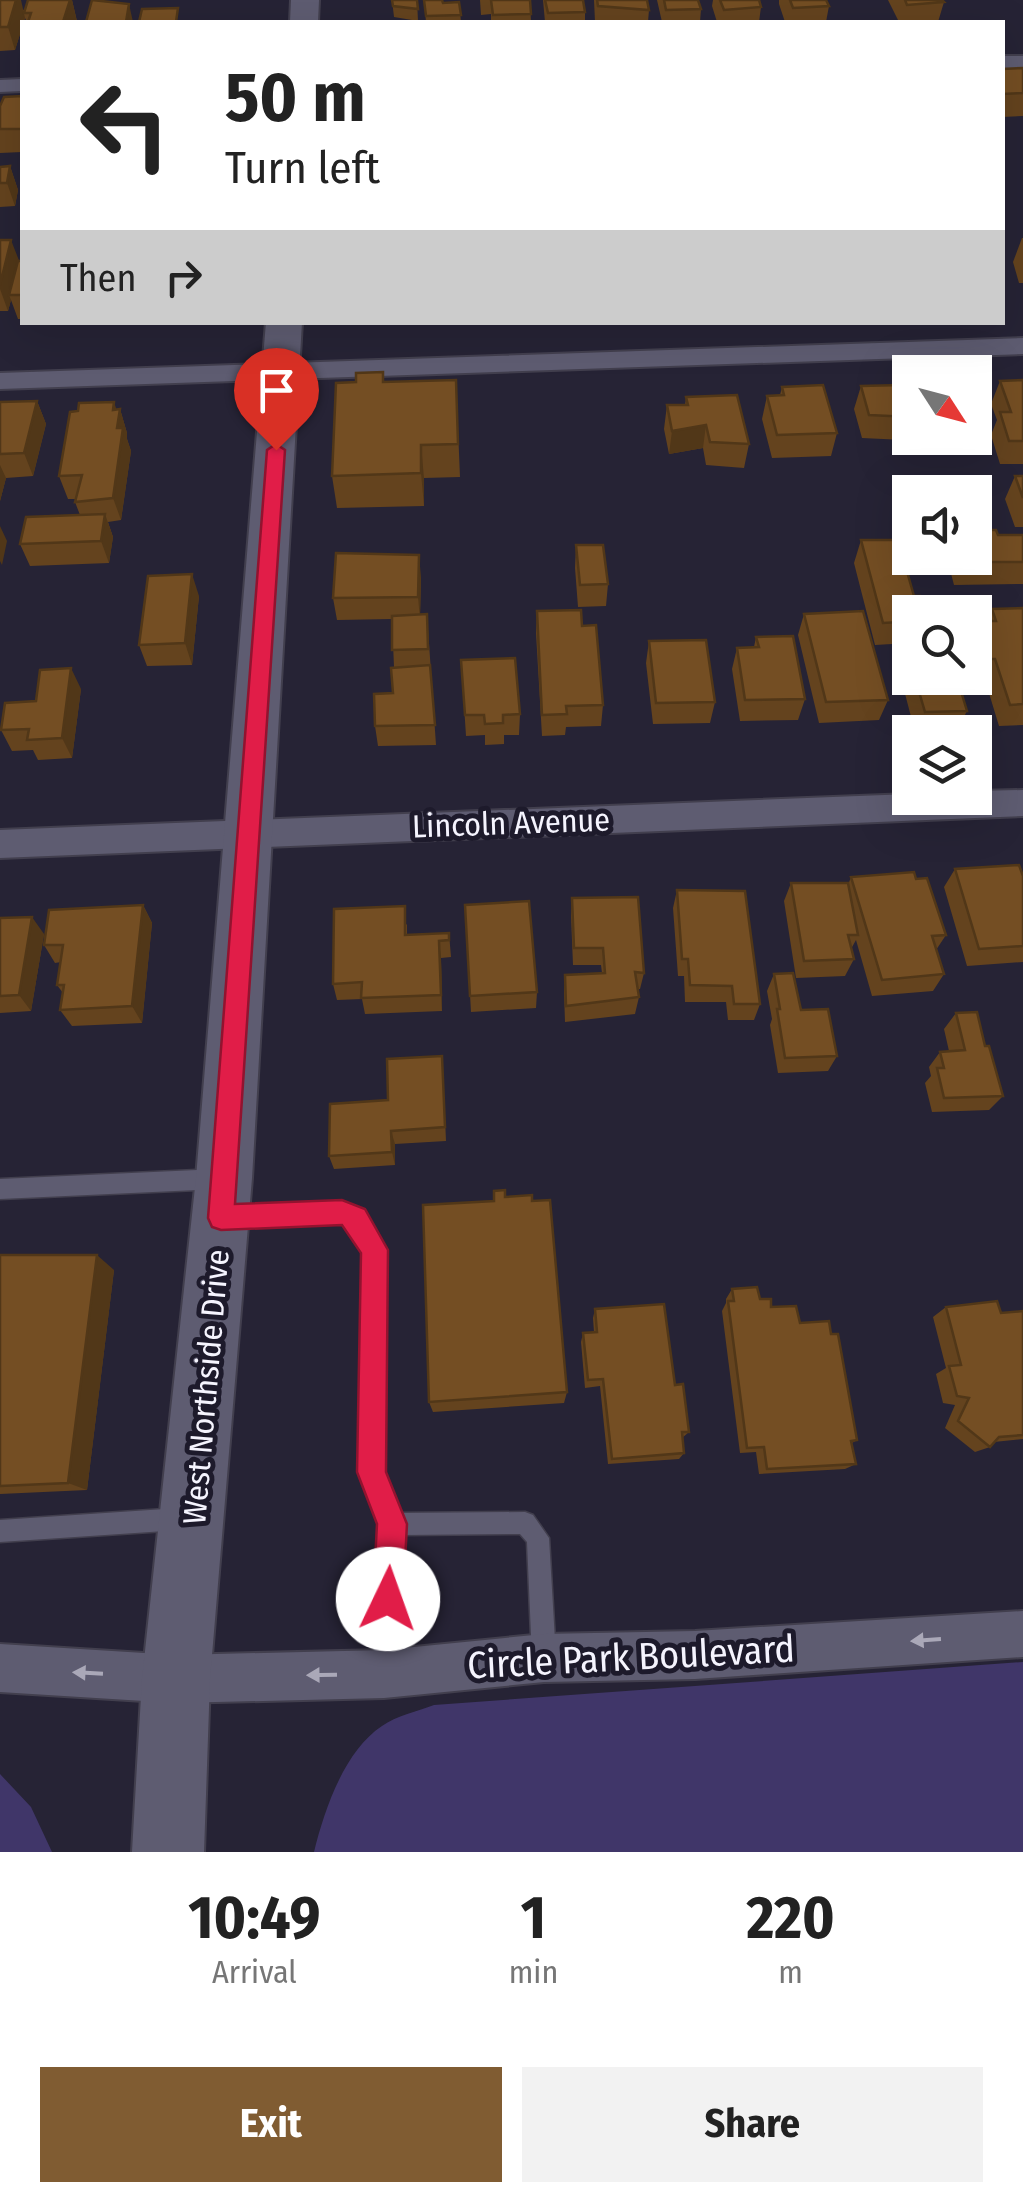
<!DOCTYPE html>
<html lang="en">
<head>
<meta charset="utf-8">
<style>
  body { margin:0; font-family:"Fira Sans Condensed",sans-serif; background:#f2f2f2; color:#222; height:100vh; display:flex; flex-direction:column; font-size:38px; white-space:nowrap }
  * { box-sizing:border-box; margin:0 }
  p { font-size:32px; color:#767676 }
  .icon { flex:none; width:55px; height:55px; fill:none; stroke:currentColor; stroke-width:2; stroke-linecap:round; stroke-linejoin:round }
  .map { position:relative; height:1852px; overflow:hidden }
  .sheet { display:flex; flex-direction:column; background:#fff; flex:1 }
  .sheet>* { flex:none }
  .hud { position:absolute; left:20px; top:20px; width:985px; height:305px; border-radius:0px; box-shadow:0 10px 40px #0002; background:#fff; color:#222; overflow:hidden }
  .needle { width:65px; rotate:126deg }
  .fabs { position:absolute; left:892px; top:355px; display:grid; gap:20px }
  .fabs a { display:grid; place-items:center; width:100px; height:100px; border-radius:0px; background:#fff; box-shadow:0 10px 40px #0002; font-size:50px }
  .pin { position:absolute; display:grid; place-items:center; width:85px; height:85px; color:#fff; margin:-102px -42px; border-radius:50% 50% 50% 0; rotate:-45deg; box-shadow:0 0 10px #0007 }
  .pin .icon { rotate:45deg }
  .me { position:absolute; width:110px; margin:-55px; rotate:3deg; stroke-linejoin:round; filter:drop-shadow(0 0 8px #0008) }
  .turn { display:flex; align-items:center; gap:35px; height:210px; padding:0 40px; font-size:45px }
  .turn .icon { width:130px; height:130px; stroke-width:2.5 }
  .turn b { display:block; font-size:70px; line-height:85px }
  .then { display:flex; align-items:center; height:95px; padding:0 40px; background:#0003; gap:20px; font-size:38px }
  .eta { display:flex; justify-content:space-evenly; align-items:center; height:170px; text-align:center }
  .eta b { font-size:60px; font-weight:700; line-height:70px }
  .primary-button { display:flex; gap:20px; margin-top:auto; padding:20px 40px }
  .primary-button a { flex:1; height:115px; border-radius:0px; background:#805c32; color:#fff; font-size:40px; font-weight:700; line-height:115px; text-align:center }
  .primary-button a+a { background:#f2f2f2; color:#222 }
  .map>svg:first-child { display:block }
  .green { fill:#403669 }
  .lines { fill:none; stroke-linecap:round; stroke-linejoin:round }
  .service-casing { stroke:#423f4e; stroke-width:3 }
  .minor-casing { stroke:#423f4e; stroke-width:4 }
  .secondary-casing { stroke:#423f4e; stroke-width:4 }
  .service { fill:#5e5c71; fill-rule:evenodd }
  .minor { fill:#5e5c71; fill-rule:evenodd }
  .secondary { fill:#5e5c71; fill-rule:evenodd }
  .wall { fill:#64431e }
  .shaded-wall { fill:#513718 }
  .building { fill:#744e23; stroke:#513718; stroke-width:2.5 }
  .oneway { fill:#aaa8b8 }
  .route { fill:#e11d48; stroke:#92132f; stroke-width:2.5 }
  .labels { text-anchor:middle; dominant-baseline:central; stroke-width:10; stroke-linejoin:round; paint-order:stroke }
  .street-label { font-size:32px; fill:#f5f4fe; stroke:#1d1a2b }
  .near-street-label { font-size:38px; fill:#f5f4fe; stroke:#1d1a2b }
</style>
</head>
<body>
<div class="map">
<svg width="1023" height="1852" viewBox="0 0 1023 1852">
  <rect width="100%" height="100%" fill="#262335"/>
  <path class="green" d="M 1023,1662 L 1023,1852 L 314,1852 C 324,1811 344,1751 382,1726 C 396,1716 418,1711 434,1705 Z
    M 0,1774 L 31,1807 L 52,1852 L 0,1852 Z"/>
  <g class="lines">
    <defs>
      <path id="service" d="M 219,1169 L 226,1172 L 229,1179 L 226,1186 L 219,1189 L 0,1199 L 0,1179 Z
        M 341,1203 L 363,1211 L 385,1250 L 382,1472 L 399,1513 L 525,1512 L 533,1515 L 549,1538 L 556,1658 L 552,1666 L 544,1670 L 536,1666 L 532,1658 L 527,1542 L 520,1534 L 403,1535 L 396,1673 L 392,1681 L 384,1685 L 376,1681 L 372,1673 L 381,1524 L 360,1472 L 365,1252 L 349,1226 L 341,1223 L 226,1227 L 219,1224 L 216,1217 L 219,1210 L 226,1207 Z
        M 180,1508 L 188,1511 L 191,1519 L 188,1527 L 180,1530 L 0,1542 L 0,1520 Z"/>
      <path id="minor" d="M 1002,56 L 1023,56 L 1023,68 L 1002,68 Z
        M 22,79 L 22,91 L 0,92 L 0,80 Z
        M 1023,338 L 1023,354 L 0,389 L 0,373 Z
        M 1023,790 L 1023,816 L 0,858 L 0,830 L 910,794 L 975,798 L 975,791 Z
        M 1023,1611 L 1023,1657 L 695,1679 L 544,1682 L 384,1698 L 176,1703 L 0,1692 L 0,1644 L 176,1655 L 384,1650 L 544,1634 L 695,1631 Z"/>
      <path id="secondary" d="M 291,0 L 319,0 L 318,22 L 290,22 Z
        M 266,322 L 302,322 L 252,1178 L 210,1679 L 204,1852 L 132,1852 L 142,1679 L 196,1178 Z"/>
    </defs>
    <use href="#service" class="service-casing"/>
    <use href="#minor" class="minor-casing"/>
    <use href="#secondary" class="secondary-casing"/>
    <use href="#service" class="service"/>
    <use href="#minor" class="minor"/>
    <use href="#secondary" class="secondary"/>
  </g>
  <path class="wall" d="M 0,0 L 24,10 L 28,0 L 72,0 L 77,21 L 77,22 L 27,22 L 25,18 L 15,50 L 0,51 Z
    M 392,0 L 417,0 L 418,21 L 394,17 Z
    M 424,0 L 443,3 L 459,2 L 461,22 L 426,22 Z
    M 480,0 L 530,0 L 531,22 L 491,22 L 491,14 L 481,15 Z
    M 543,0 L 583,0 L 585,12 L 585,22 L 545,22 Z
    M 594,0 L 647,0 L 649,10 L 648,22 L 595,22 Z
    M 657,0 L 698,0 L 701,9 L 700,22 L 662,22 Z
    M 713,0 L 760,0 L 761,7 L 759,22 L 717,22 L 712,6 Z
    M 779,0 L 826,0 L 829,6 L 826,22 L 785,22 L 779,4 Z
    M 888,0 L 942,0 L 944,2 L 938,22 L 899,22 Z
    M 1023,68 L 1023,116 L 1002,117 L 1002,69 Z
    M 22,96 L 22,152 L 0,153 L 0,106 Z
    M 10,166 L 18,190 L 15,206 L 0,207 L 0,167 Z
    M 1022,238 L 1023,238 L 1023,283 L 1019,283 L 1013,262 Z
    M 0,240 L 19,261 L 22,261 L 22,319 L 18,319 L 11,300 L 8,311 L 0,311 Z
    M 456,380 L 460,477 L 424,478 L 424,506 L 337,508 L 332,476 L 384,382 Z
    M 1023,380 L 1023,464 L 1000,464 L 991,435 L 997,420 L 991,404 L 1000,381 Z
    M 861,386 L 910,412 L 910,421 L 904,440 L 862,438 L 854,409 Z
    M 782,387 L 837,433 L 831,456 L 772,458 L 762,419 L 767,396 L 780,395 Z
    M 686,397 L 749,444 L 744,468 L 706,465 L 703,448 L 669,454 L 664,429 L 667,405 L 685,405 Z
    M 37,401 L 46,424 L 33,476 L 6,478 L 0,501 L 0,402 Z
    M 120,409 L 127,433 L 127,439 L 131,451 L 121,520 L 108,522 L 113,537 L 109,563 L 30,566 L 20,544 L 80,515 L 75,502 L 75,499 L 68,499 L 59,476 L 117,410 Z
    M 1015,476 L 1023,476 L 1023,527 L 1015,527 L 1005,499 Z
    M 998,535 L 1023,535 L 1023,584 L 954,585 L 947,558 L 975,558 Z
    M 861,540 L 914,596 L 924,611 L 910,612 L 910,678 L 963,678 L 959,685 L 967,711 L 956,732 L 915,732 L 892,644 L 875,645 L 854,563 Z
    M 576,545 L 608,584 L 606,606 L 578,607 L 575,568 Z
    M 421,577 L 420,615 L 427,614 L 436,745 L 378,746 L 375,726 L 393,693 L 394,667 L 392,619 L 337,620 L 333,598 Z
    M 199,596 L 192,665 L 147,666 L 139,645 Z
    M 1023,608 L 1023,725 L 999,726 L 985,680 L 978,680 L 975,670 L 975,641 L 984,621 L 986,621 L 992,609 Z
    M 537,611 L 582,626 L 603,705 L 601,726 L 566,727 L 565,735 L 542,736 L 536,633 Z
    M 804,614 L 888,700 L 879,720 L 819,723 L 798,635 Z
    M 756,637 L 805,699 L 798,720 L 740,721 L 732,669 L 737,648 L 754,647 Z
    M 649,641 L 715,702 L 710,723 L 653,724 L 646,663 Z
    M 461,660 L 520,714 L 519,735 L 504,735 L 504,744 L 485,745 L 485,735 L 466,736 Z
    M 81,689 L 72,758 L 38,760 L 33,750 L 12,751 L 1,730 L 36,701 Z
    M 955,869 L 1023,876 L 1023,962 L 967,966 L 944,887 Z
    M 851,877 L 916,879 L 946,935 L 936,950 L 944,974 L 933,991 L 872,996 L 856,940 L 851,949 L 854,959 L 845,976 L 796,978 L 784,901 L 791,883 L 848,885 Z
    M 677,890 L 760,1004 L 754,1020 L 728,1020 L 726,1002 L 685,1002 L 684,976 L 678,976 L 673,908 Z
    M 572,898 L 644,973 L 640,989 L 638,989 L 639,997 L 635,1014 L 565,1022 L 564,992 L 565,975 L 602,973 L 601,965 L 573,965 L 571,916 Z
    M 143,905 L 152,923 L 142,1023 L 72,1026 L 60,1010 L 63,993 L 57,985 L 61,962 L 55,963 L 44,945 Z
    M 465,905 L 537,992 L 536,1008 L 471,1012 Z
    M 0,918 L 44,934 L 31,1011 L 0,1013 Z
    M 407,924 L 407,935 L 449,933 L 451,957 L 441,958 L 442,1011 L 365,1014 L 362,999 L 337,1000 L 333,984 Z
    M 774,974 L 837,1056 L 828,1071 L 778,1073 L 770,1025 L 772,1019 L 767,991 Z
    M 956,1013 L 985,1046 L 1003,1096 L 989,1110 L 932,1112 L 925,1083 L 931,1076 L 929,1067 L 940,1052 L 949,1051 L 944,1029 Z
    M 443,1071 L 446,1141 L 395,1144 L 395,1165 L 334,1169 L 329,1156 L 388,1100 Z
    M 505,1197 L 567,1392 L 564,1403 L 433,1412 L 429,1402 L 494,1201 Z
    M 0,1255 L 114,1270 L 87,1490 L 0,1494 Z
    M 732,1289 L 760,1299 L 800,1323 L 831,1334 L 857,1440 L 852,1443 L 856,1464 L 845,1469 L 759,1474 L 756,1452 L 740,1453 L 722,1311 L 726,1303 L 726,1299 Z
    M 946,1307 L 1001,1313 L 1023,1311 L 1023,1439 L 994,1442 L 990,1447 L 975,1452 L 945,1428 L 955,1405 L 943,1403 L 936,1374 L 946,1368 L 933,1317 Z
    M 595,1309 L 675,1385 L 689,1432 L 682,1438 L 684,1453 L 679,1459 L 608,1464 L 600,1386 L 585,1388 L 581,1342 L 583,1333 L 594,1332 L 593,1318 Z"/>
  <path class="shaded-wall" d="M 16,0 L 21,0 L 25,18 L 15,50 L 8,27 Z
    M 70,0 L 72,0 L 77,22 L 63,22 Z
    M 129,4 L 133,22 L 126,22 Z
    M 10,166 L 18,190 L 15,206 L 7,183 Z
    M 11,240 L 20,263 L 9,295 L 11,300 L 8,311 L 0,289 L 0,285 Z
    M 37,401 L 46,424 L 33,476 L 24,453 Z
    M 114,402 L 119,417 L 120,409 L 127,433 L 127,439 L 131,451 L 121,520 L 113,498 Z
    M 706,425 L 703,448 L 669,454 L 672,431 Z
    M 421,445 L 424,478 L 424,506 L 421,473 Z
    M 0,465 L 6,478 L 0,501 Z
    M 105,514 L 113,537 L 109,563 L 101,541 Z
    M 0,526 L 7,541 L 2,565 L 0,561 Z
    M 419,555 L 421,577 L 420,619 L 418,597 Z
    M 192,574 L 199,596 L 192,665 L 185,643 Z
    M 71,668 L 81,689 L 72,758 L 62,738 Z
    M 143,905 L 152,923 L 142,1023 L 132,1006 Z
    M 32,917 L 44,934 L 31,1011 L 19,995 Z
    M 439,941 L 441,958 L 442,1011 L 441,995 Z
    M 391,1131 L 395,1144 L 395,1165 L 392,1152 Z
    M 97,1255 L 114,1270 L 87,1490 L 68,1483 Z"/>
  <path class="building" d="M 0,0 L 16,0 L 8,27 L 0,27 Z
    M 28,0 L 70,0 L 63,22 L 28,22 L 31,13 L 24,13 Z
    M 92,0 L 129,4 L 126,22 L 86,22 Z
    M 392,0 L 417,0 L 418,9 L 393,6 Z
    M 424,0 L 442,0 L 443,3 L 459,2 L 461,15 L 426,16 Z
    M 491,0 L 530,0 L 531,14 L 493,15 Z
    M 545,0 L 583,0 L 585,12 L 548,13 Z
    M 597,0 L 647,0 L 649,10 L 598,6 Z
    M 664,0 L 698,0 L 701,9 L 666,10 Z
    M 720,0 L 759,0 L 761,7 L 724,10 Z
    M 790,0 L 826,0 L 829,6 L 793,8 Z
    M 905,0 L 942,0 L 944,2 L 907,5 Z
    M 178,8 L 176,22 L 139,22 L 142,9 Z
    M 1023,68 L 1023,93 L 1002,94 L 1002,69 Z
    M 22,96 L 22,129 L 0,129 L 0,106 L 4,97 Z
    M 10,166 L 7,183 L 0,183 L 0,167 Z
    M 0,240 L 11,240 L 0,285 Z
    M 18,261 L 22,261 L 22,295 L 9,295 Z
    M 383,372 L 383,382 L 456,380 L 458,444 L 421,445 L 421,473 L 332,476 L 336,383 L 356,382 L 356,373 Z
    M 1023,380 L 1023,441 L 1009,441 L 1000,412 L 1011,412 L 1000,381 Z
    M 823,385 L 837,433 L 777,435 L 767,396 L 784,395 L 782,387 Z
    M 902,385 L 910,417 L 869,415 L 861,386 Z
    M 737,395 L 749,444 L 710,442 L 706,425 L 672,431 L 667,405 L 688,405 L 686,397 Z
    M 37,401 L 24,453 L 0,454 L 0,402 Z
    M 114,402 L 113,410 L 120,409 L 117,428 L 123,428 L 113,498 L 75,502 L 82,475 L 59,476 L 70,412 L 78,411 L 79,403 Z
    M 1015,476 L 1023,476 L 1023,498 Z
    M 105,514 L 101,541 L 20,544 L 26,517 Z
    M 975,530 L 996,530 L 998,535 L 1023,535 L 1023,562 L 963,562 L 962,558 L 975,558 Z
    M 861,540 L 898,540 L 914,596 L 920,596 L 924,611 L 945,611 L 945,612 L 910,612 L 910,659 L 900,622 L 883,623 Z
    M 576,545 L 603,545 L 608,584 L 580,585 Z
    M 336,553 L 419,555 L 418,597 L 333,598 Z
    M 192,574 L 185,643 L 139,645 L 148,576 Z
    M 1023,608 L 1023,704 L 1010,705 L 995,659 L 989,659 L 981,635 L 988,635 L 984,621 L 996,621 L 992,609 Z
    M 581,610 L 582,626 L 596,625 L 603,705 L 566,706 L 567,714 L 542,715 L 537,611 Z
    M 863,611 L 888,700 L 826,702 L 804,614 Z
    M 427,614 L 428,649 L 392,650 L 392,616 Z
    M 793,636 L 805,699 L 745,700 L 737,648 L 759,647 L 756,637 Z
    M 706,640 L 715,702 L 656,703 L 649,641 Z
    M 515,658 L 520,714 L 503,715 L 503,723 L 485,724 L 484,715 L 465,715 L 461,660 Z
    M 430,665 L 435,725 L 375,726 L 374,694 L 393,693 L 391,668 Z
    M 71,668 L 62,738 L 27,740 L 29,729 L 1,730 L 5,703 L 36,701 L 40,670 Z
    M 915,678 L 957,678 L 967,711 L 925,712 Z
    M 1019,865 L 1023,876 L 1023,946 L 979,949 L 955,869 Z
    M 914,872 L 916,879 L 927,878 L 946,935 L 932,936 L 944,974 L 882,980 L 851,877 Z
    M 791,883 L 848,883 L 858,935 L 848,935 L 854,959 L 804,961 Z
    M 677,890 L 745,891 L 760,1004 L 734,1004 L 732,986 L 690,985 L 688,959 L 682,959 Z
    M 638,897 L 644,973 L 635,972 L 639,997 L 566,1006 L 565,975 L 605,973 L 603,948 L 574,948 L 572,898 Z
    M 529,901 L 537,992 L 470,996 L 465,905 Z
    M 143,905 L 132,1006 L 60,1010 L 64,985 L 57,985 L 63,945 L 44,945 L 49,910 Z
    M 405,906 L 405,935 L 449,933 L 449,940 L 439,941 L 441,995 L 361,998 L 362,982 L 333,984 L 334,909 Z
    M 32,917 L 19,995 L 0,996 L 0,918 Z
    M 793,973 L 801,1010 L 828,1009 L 837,1056 L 785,1058 L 777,1009 L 780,1009 L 774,974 Z
    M 977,1012 L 985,1046 L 989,1046 L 1003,1096 L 944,1098 L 937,1068 L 944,1068 L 940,1052 L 965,1050 L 956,1013 Z
    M 442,1056 L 445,1127 L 391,1131 L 392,1152 L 329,1156 L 330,1104 L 388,1100 L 387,1059 Z
    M 505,1190 L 505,1197 L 532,1195 L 532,1201 L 550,1200 L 567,1392 L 429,1402 L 423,1205 L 494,1201 L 494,1191 Z
    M 0,1255 L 97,1255 L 68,1483 L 0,1486 Z
    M 757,1287 L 760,1299 L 771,1299 L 771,1307 L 796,1306 L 800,1323 L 829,1321 L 831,1334 L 838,1334 L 857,1440 L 851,1441 L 856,1464 L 767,1469 L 764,1447 L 747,1448 L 728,1301 L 734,1301 L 732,1289 Z
    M 997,1301 L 1001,1313 L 1023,1311 L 1023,1435 L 999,1437 L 990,1447 L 958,1421 L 969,1398 L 957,1396 L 949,1366 L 961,1365 L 946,1307 Z
    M 664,1304 L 675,1385 L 683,1384 L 689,1432 L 682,1432 L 684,1453 L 612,1459 L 603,1379 L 588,1380 L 583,1333 L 597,1332 L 595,1309 Z"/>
  <defs><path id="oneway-solid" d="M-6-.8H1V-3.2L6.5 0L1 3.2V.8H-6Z" transform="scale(2.5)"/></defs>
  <g class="oneway">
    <use href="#oneway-solid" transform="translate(926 1640) rotate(176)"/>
    <use href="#oneway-solid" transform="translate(88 1673) rotate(-177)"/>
    <use href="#oneway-solid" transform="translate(322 1675) rotate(179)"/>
  </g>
  <path class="route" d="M 276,444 L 285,450 L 235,1204 L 342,1200 L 365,1209 L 388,1250 L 386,1472 L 407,1524 L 403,1599 L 399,1609 L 388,1614 L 378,1609 L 373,1599 L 377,1524 L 357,1472 L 361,1253 L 342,1225 L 221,1230 L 212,1227 L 208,1218 L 267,450 Z"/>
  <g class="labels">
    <g class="street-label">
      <text transform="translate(511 823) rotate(-2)">Lincoln Avenue</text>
      <text transform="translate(206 1387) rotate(-85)">West Northside Drive</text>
    </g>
    <g class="near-street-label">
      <text transform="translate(631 1657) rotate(-3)">Circle Park Boulevard</text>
    </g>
  </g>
</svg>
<div class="fabs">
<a><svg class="needle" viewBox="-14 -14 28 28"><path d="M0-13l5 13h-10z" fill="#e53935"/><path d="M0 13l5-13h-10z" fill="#767676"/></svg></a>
<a><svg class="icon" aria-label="sound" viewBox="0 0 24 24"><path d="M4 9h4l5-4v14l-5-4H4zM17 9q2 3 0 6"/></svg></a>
<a><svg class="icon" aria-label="search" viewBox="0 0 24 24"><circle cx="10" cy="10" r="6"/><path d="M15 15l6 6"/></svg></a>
<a><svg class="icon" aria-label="layers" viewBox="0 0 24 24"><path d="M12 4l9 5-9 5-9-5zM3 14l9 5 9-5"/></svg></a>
</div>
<div class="pin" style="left:276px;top:450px;background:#d93025"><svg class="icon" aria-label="arrive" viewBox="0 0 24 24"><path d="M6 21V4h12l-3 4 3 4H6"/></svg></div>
<svg class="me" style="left:388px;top:1599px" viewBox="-20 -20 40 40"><circle r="19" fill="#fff"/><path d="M0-13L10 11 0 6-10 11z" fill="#e11d48"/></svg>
<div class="hud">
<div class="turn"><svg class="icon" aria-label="left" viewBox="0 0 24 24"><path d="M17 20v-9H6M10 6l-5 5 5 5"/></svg><div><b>50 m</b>Turn left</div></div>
<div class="then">Then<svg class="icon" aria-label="right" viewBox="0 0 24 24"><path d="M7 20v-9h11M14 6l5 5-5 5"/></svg></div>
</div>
</div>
<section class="sheet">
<div class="eta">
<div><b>10:49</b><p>Arrival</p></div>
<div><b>1</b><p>min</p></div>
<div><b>220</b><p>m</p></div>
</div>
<div class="primary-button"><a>Exit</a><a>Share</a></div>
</section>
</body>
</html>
